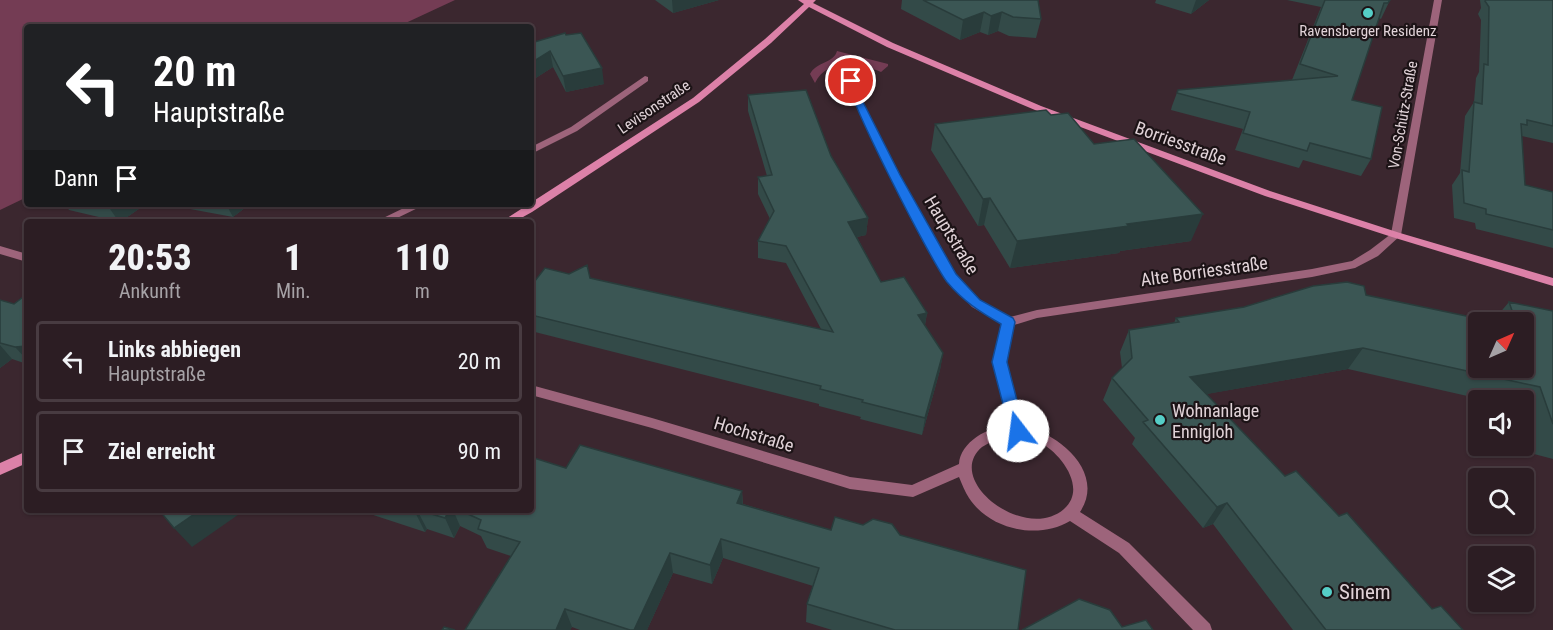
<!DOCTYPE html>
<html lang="de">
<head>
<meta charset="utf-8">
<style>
  body { margin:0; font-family:"Roboto Condensed",sans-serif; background:#34262b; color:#f1f3f6; height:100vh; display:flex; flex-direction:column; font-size:22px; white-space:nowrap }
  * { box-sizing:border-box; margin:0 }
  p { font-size:20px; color:#a6a2a6 }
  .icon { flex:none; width:33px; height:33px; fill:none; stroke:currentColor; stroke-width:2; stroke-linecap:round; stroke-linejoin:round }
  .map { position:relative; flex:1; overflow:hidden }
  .side { position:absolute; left:24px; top:219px; width:510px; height:294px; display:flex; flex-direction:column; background:#2c1d23; border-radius:6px; box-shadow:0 2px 4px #0004,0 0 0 2px #483b41 }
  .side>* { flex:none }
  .top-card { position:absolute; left:24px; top:24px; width:510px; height:183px; border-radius:6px; box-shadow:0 2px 4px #0004,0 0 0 2px #483b41; background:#202124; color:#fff; overflow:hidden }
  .needle { width:39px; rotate:45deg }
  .buttons { position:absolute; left:1468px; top:312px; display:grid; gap:12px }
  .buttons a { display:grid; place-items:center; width:66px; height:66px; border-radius:6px; background:#2c1d23; box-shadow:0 2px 4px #0004,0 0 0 2px #483b41; font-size:30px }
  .pin { position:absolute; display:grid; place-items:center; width:51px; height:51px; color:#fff; margin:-26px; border:3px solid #fff; border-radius:50%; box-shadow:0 2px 6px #0007 }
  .me { position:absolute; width:66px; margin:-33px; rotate:345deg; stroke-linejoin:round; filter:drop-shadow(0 0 4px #0008) }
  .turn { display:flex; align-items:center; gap:21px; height:126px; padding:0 30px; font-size:27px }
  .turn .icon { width:78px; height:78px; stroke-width:2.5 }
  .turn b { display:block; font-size:42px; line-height:51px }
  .then { display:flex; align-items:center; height:57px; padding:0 30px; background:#0003; gap:12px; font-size:22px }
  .eta { display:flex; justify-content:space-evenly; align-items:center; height:102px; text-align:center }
  .eta b { font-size:36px; font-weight:800; line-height:42px }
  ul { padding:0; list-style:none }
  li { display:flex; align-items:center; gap:18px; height:81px; margin:0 12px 9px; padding:0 18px; border:3px solid #483b41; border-radius:6px }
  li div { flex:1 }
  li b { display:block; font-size:22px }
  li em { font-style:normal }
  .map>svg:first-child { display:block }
  .green { fill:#743c54 }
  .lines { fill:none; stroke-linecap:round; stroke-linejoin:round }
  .street { fill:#9d647b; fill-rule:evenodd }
  .secondary { fill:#dc81a8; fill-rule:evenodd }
  .wall { fill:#334a48; fill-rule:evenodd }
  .shaded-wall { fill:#293c3b }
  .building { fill:#3b5654; stroke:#293c3b; stroke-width:1.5 }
  .route { fill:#1a73e8; stroke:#114b97; stroke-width:1.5 }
  .poi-dot { fill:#55cdc6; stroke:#1c1316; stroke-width:2 }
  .labels { text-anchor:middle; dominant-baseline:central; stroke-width:4.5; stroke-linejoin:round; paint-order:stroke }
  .far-poi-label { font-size:15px; fill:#e1d3d8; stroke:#1c1316 }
  .far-street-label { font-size:15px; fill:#e1d3d8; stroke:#1c1316 }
  .street-label { font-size:18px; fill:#e1d3d8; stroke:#1c1316 }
  .poi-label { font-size:18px; fill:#e1d3d8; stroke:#1c1316; text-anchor:start }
  .near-poi-label { font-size:21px; fill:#e1d3d8; stroke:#1c1316; text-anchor:start }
</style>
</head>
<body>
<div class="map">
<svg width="1553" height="630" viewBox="0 0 1553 630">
  <rect width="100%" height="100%" fill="#3b272f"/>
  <path class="green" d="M 0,0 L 455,0 L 397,27 L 27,27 L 27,197 L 0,210 Z
    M 837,51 L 888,64 L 888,66 L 881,72 C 861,63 826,58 815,83 L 810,74 C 816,62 834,63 837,51 Z"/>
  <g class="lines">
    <path class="street" d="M 1434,0 L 1442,0 L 1401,235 L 1378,256 L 1355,268 L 1312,277 L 1037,318 L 1014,325 L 1005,361 L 1024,427 C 1059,433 1106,473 1080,512 L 1129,543 L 1210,624 L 1212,630 L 1193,630 L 1119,553 L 1070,521 C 1038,540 990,530 969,498 C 965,492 962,484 959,477 L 913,497 L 850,489 L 652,428 L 531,395 L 531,385 L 652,418 L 850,477 L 912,485 L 959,464 C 960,442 990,425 1010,426 L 993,361 L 1002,324 L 972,307 L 947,280 L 889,175 L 852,96 L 847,81 L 848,79 L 855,81 L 860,96 L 899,175 L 955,275 L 980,301 L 1010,317 L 1037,310 L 1312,269 L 1352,261 L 1370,250 L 1391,234 ZM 1003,436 C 1015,437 1028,437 1039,442 C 1060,452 1088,488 1064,509 C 1025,543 943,480 982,447 C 988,443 996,440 1003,436 Z
      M 645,76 L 648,77 L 648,81 L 577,131 L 531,154 L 531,147 L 571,127 Z
      M 412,204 L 426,204 L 389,222 L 375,222 Z
      M 0,246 L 27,254 L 27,262 L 0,254 Z"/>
    <path class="secondary" d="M 798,0 L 816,0 L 813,3 L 893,43 L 1041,106 L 1273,192 L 1400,233 L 1553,278 L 1553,286 L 1392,237 L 1265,196 L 1035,110 L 887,47 L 809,7 L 771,43 L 699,102 L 532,212 L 514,222 L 501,222 L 693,98 L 765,39 L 804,4 Z
      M 27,451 L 27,463 L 0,475 L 0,463 Z"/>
  </g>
  <path class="wall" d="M 655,0 L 719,0 L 673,13 Z
    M 902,0 L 1038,0 L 1041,19 L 1036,38 L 1009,36 L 998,31 L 988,35 L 980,32 L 960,40 L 901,9 Z
    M 1156,0 L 1209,0 L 1191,14 L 1155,3 Z
    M 1287,0 L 1390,0 L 1381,19 L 1379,18 L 1352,100 L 1371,159 L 1361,176 L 1303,160 L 1299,168 L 1235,150 L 1243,129 L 1171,110 L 1172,106 L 1178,90 L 1292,80 L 1321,7 Z
    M 1480,0 L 1553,0 L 1553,143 L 1522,136 L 1525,185 L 1553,192 L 1553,248 L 1476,229 L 1475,223 L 1454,218 L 1452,185 L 1460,173 L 1465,116 L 1474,102 L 1476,78 L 1479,72 L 1481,20 L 1478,14 L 1481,8 Z
    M 566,35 L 604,84 L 566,92 L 553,67 L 531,81 L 531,43 Z
    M 748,95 L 831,156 L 868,218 L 866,235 L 857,237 L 881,282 L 927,313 L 925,325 L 943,353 L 940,370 L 922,435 L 860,419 L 861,417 L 819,406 L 819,404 L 531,331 L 531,286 L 590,278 L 821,329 L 786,263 L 758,258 L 758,241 L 770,219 L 758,194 L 758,177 L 767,176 L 748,111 Z
    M 1051,115 L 1094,144 L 1191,241 L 1120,251 L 1119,253 L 1010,268 L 984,225 L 978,226 L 931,150 L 935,124 Z
    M 65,204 L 146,204 L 120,222 L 69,210 Z
    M 173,204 L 250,204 L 233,217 L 174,206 Z
    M 27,294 L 27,364 L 12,359 L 0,368 L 0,300 L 14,304 Z
    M 1366,295 L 1492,322 L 1509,302 L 1553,311 L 1553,459 L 1534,454 L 1524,422 L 1524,400 L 1485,400 L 1348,369 L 1206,394 L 1285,476 L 1339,516 L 1432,609 L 1463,630 L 1293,630 L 1213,524 L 1203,528 L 1132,444 L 1135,438 L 1103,400 L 1112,378 L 1122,368 L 1120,352 L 1129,330 L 1174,323 L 1176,318 ZM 1479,322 L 1524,322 L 1479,368 Z
    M 566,468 L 742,491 L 743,504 L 831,530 L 900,535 L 1018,630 L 832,630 L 806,622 L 807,604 L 813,586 L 723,558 L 712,584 L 673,573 L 647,630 L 580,630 L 572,627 L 570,630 L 465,630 L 511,556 L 487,548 L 481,536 L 460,526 L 454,538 L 427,529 L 425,532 L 358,510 L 531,510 Z"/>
  <path class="shaded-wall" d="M 672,0 L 719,0 L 673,13 Z
    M 1196,0 L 1209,0 L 1191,14 Z
    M 984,12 L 980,32 L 960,40 L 963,20 Z
    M 1002,12 L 998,31 L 988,35 L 991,16 Z
    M 550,51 L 553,67 L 531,81 L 531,63 Z
    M 602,68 L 604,84 L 566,92 L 563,76 Z
    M 990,198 L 984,225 L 978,226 L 983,199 Z
    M 111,204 L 146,204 L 120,222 L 119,222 L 108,206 Z
    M 226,204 L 250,204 L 233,217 Z
    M 1203,214 L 1191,241 L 1120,251 L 1119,253 L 1010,268 L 1017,241 L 1127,224 Z
    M 868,218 L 866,235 L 847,239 L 848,222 Z
    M 927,313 L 924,330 L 918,315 Z
    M 0,345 L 12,359 L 0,368 Z
    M 27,346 L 27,360 L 15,347 Z
    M 1363,348 L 1348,369 L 1179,399 L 1190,377 Z
    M 943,353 L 940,370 L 922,435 L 925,418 Z
    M 742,491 L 743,511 L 737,503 Z
    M 1227,503 L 1213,524 L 1203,528 L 1217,507 Z
    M 200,510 L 245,510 L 192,547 L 174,528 Z
    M 417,510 L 427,529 L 425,532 L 415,512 Z
    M 449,510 L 453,510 L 460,526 L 454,538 L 445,518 Z
    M 721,539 L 723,558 L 712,584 L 710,565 Z
    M 670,553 L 673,573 L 647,630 L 634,630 Z
    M 565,609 L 572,627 L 570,630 L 556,630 Z"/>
  <path class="building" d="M 923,0 L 1038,0 L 1041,19 L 1013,17 L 1002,12 L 991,16 L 984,12 L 963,20 Z
    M 1325,0 L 1390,0 L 1388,3 L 1384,3 L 1352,100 L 1382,107 L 1371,159 L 1310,143 L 1307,151 L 1243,133 L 1250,112 L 1177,93 L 1178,90 L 1338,76 L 1300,64 Z
    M 1486,0 L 1553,0 L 1553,126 L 1527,120 L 1527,125 L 1521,124 L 1525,185 L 1553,192 L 1553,230 L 1486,214 L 1486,209 L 1464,203 L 1462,170 L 1469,172 L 1474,102 L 1482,104 L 1484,64 L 1488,65 L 1489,7 L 1485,1 Z
    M 565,33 L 566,35 L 581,33 L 602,68 L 563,76 L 550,51 L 531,63 L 531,43 Z
    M 806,90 L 831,156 L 868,218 L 848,222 L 881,282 L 904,277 L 927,313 L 918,315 L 943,353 L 925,418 L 862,402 L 863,400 L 820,389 L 821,386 L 531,315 L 531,286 L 545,268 L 569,274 L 587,265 L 590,278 L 833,332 L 786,246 L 758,241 L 774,211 L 758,177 L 772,175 L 748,95 Z
    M 1046,110 L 1051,115 L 1068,113 L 1094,144 L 1134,139 L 1203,214 L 1127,224 L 1129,226 L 1017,241 L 990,198 L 983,199 L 935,124 Z
    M 100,204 L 111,204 L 108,206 Z
    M 1347,282 L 1364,286 L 1366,295 L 1495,322 L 1479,322 L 1479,368 L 1524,368 L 1524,322 L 1516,322 L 1509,302 L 1553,311 L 1553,424 L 1540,387 L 1363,348 L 1190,377 L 1285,476 L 1296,471 L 1339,516 L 1347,513 L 1432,609 L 1441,606 L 1463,630 L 1326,630 L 1227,503 L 1217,507 L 1143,422 L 1148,420 L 1112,378 L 1132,358 L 1129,330 L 1179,322 L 1176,318 L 1244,307 L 1313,286 Z
    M 27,294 L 27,346 L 15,347 L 0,343 L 0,300 L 14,304 Z
    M 580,445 L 742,491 L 737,503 L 831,530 L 835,517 L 863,525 L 873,519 L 892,524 L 900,535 L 1026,570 L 1018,630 L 895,630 L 807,604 L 819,568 L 721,539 L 710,565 L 670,553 L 634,630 L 630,630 L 565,609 L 556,630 L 465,630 L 520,542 L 478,529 L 481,520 L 459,510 L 531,510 L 531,457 L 566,468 Z
    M 159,510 L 200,510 L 174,528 Z
    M 418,510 L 449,510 L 445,518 Z
    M 1079,599 L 1110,610 L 1122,627 L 1146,620 L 1153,630 L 1022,630 Z
    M 444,627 L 455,630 L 442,630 Z"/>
  <path class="route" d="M 848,79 L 856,81 L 860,96 L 900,175 L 956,274 L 980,300 L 1013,318 L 1015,322 L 1007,362 L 1025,431 L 1023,435 L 1018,437 L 1012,435 L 1010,431 L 992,362 L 1001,324 C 980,312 963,301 947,282 C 932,263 845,94 848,79 Z"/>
  <g class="poi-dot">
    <circle cx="1368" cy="13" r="6"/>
    <circle cx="1160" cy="420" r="6"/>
    <circle cx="1327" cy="592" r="6"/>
  </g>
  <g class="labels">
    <g class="far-poi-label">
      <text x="1368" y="31">Ravensberger Residenz</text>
    </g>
    <g class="far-street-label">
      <text transform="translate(654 107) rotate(-34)">Levisonstraße</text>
      <text transform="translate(1403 115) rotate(-80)">Von-Schütz-Straße</text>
    </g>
    <g class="street-label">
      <text transform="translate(1181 143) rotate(20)">Borriesstraße</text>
      <text transform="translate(952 235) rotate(59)">Hauptstraße</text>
      <text transform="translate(1204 271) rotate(-8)">Alte Borriesstraße</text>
      <text transform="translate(754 434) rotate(17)">Hochstraße</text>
    </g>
    <g class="poi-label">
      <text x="1172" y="410">Wohnanlage<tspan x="1172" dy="21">Ennigloh</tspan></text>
    </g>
    <g class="near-poi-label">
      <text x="1339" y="592">Sinem</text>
    </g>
  </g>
</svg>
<div class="buttons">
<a><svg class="needle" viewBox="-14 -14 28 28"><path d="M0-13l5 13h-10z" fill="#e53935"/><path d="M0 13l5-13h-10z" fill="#a6a2a6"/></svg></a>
<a><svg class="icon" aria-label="sound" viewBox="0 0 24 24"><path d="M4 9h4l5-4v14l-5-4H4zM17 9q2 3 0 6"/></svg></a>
<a><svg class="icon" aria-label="search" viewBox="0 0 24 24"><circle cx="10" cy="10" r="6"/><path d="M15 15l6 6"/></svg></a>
<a><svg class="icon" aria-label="layers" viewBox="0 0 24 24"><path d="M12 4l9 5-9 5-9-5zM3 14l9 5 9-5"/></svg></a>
</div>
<div class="pin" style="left:851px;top:81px;background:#d93025"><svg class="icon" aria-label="arrive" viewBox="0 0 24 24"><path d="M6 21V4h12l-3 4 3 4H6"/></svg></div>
<svg class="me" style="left:1018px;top:431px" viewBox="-20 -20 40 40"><circle r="19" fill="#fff"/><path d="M0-13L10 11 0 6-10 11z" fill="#1a73e8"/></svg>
<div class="top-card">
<div class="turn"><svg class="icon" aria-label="left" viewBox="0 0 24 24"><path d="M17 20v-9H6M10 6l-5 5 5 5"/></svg><div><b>20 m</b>Hauptstraße</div></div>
<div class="then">Dann<svg class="icon" aria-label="arrive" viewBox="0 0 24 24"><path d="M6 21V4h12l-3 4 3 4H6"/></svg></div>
</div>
<section class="side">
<div class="eta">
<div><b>20:53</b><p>Ankunft</p></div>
<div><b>1</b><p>Min.</p></div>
<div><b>110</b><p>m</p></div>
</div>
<ul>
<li><svg class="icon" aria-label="left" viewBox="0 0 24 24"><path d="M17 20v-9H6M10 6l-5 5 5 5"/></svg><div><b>Links abbiegen</b><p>Hauptstraße</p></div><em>20 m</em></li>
<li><svg class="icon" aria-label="arrive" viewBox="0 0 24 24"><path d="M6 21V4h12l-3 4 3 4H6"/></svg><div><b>Ziel erreicht</b></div><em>90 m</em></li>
</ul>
</section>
</div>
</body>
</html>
